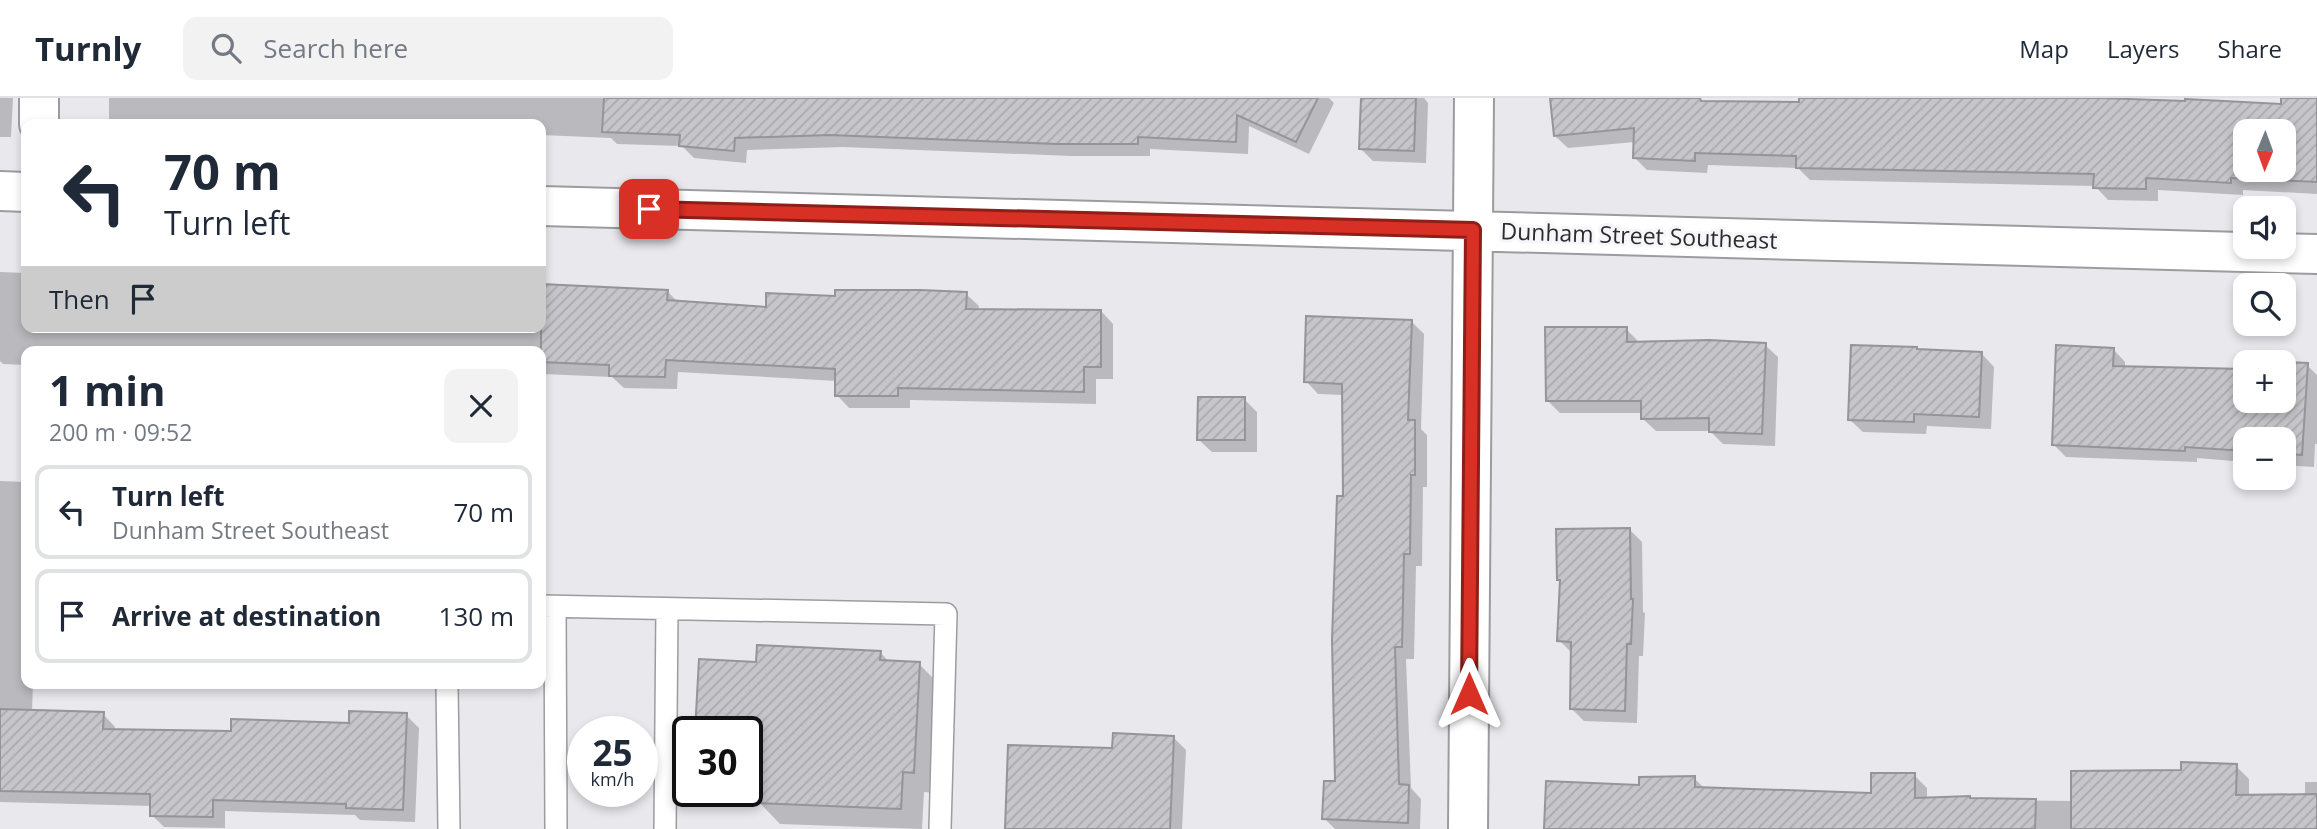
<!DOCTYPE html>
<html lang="en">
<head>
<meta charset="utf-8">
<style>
  body { margin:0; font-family:"Open Sans",sans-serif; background:#f2f2f3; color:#1f2937; height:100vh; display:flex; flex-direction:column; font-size:26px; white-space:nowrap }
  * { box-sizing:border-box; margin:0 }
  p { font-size:23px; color:#747a83 }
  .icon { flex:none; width:38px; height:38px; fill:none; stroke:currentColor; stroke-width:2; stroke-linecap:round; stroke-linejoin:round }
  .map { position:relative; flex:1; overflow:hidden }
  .drawer { position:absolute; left:21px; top:248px; width:525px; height:343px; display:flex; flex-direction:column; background:#fff; border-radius:14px; box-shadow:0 4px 10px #0003 }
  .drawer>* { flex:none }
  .banner { position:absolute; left:21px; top:21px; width:525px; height:214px; border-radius:14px; box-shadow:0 4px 10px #0003; background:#fff; color:#1f2937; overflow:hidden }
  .needle { width:46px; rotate:181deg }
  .tools { position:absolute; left:2233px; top:21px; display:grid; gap:14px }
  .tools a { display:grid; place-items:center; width:63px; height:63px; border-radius:14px; background:#fff; box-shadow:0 4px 10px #0003; font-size:35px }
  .speed { position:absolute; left:567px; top:618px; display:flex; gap:14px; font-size:35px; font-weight:700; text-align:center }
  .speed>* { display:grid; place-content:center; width:91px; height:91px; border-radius:50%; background:#fff; box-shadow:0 4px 10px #0003; line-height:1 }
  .speed small { font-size:18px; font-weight:400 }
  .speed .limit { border:4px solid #111; border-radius:10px; background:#fff; color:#111 }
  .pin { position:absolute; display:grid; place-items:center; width:60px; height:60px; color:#fff; margin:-30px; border-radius:14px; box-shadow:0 4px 10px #0006 }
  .me { position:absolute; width:77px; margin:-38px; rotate:0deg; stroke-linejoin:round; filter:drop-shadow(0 0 5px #0008) }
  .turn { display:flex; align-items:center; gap:24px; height:147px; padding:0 28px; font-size:32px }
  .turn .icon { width:91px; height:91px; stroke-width:2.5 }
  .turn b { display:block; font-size:49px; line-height:60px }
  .then { display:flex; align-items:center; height:66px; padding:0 28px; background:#0003; gap:14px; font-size:26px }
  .round { display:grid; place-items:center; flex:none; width:74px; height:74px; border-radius:14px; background:#f2f2f3 }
  .summary { display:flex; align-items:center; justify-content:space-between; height:119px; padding:0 28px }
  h1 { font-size:42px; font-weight:700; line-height:52px }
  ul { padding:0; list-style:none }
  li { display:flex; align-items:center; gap:21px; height:94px; margin:0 14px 10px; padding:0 14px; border:4px solid #e0e1e3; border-radius:14px }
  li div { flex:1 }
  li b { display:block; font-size:26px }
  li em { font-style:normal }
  header { display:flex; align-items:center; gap:42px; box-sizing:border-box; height:98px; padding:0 35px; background:#fff; border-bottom:2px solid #e0e1e3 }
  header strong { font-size:33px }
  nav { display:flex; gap:38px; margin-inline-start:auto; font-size:24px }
  .search { width:490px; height:63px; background:#f2f2f3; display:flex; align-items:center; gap:18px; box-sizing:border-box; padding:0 24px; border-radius:14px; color:#747a83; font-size:26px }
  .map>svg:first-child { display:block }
  .shadow { fill:#0003; fill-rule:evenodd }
  .building { fill:url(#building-hatch); stroke:#959499; stroke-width:2; fill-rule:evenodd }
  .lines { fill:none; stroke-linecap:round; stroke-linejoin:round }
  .service-casing { stroke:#9c9ca0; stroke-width:24 }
  .minor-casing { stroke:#9c9ca0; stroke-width:42 }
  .service { stroke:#fff; stroke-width:21 }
  .minor { stroke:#fff; stroke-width:38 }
  .route-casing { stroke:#8d1f18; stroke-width:18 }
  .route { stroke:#d93025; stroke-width:12 }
  .labels { text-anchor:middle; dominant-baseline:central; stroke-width:6; stroke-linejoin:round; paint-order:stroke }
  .street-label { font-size:23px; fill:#2c2c2e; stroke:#f6f6fa }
</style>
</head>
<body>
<header>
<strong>Turnly</strong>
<div class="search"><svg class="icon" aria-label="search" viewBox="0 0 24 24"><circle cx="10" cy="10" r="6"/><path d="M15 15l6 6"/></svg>Search here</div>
<nav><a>Map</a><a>Layers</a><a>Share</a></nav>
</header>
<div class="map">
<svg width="2317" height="731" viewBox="0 0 2317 731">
  <defs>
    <pattern id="building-hatch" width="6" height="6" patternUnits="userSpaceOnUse" patternTransform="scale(1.75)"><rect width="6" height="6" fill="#c5c5ca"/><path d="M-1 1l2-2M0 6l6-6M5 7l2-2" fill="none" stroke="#a9a9ae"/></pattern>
  </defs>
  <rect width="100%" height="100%" fill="#e9e8ed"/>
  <path class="shadow" d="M 0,0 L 13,0 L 11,39 L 0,39 Z
    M 109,0 L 1329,0 L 1334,5 L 1309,56 L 1249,28 L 1248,56 L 1150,51 L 1150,58 L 1071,58 L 843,49 L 747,52 L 746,65 L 694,60 L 682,48 L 617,46 L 611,40 L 541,37 L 541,26 L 109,26 Z
    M 1363,0 L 1424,0 L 1428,5 L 1426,65 L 1373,63 L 1360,50 Z
    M 1551,0 L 1699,0 L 1703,4 L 1801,6 L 1801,0 L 2056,0 L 2283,8 L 2283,0 L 2317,0 L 2317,96 L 2243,92 L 2243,97 L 2158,92 L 2158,103 L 2108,102 L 2095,88 L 1810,82 L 1798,70 L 1708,67 L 1707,75 L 1647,72 L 1634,59 L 1635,44 L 1568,50 L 1555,38 ZM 2245,33 L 2284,33 L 2284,72 L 2245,72 Z
    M 0,174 L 26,175 L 26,229 L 541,229 L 541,189 L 667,193 L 679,205 L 768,211 L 837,200 L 966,196 L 979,208 L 978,212 L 1101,213 L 1113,226 L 1113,281 L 1096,281 L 1096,306 L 910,302 L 910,310 L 849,310 L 837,297 L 837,283 L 678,274 L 677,291 L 624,290 L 612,279 L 543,276 L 541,274 L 541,254 L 26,254 L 26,267 L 3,266 L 0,263 Z
    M 1412,224 L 1424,236 L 1421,331 L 1427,337 L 1427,389 L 1423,389 L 1422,468 L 1416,468 L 1414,561 L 1406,561 L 1411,690 L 1421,701 L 1420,731 L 1335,731 L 1324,720 L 1337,685 L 1344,400 L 1344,297 L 1318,296 L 1306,283 Z
    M 1626,231 L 1639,244 L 1765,247 L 1778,259 L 1775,348 L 1723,346 L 1710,333 L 1656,333 L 1643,321 L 1643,315 L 1560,315 L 1547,302 Z
    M 2113,251 L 2125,264 L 2125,270 L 2245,272 L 2245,303 L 2284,303 L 2284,266 L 2307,267 L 2317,277 L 2317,346 L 2315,346 L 2314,369 L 2284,367 L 2284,341 L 2245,341 L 2245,364 L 2197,360 L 2197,364 L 2066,359 L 2054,347 Z
    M 1919,253 L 1982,256 L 1994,269 L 1991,331 L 1927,328 L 1926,336 L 1863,334 L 1850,322 Z
    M 1244,301 L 1257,314 L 1257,354 L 1212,354 L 1199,342 Z
    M 0,383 L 26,384 L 26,586 L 33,586 L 32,614 L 103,616 L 115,629 L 115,633 L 232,635 L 351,627 L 406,617 L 419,630 L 415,724 L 360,722 L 355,717 L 225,713 L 225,730 L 164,729 L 152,717 L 152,708 L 0,704 Z
    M 1630,432 L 1642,444 L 1643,514 L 1645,515 L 1643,558 L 1639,558 L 1637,625 L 1584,623 L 1572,611 L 1573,556 L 1559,542 L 1561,484 L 1558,482 Z
    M 880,554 L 890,565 L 919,566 L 940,587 L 935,695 L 924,694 L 922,731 L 780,726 L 759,704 L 760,700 L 716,698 L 711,693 L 747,693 L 747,634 L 758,566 Z
    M 1174,640 L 1186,652 L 1182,731 L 1007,731 L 1114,652 Z
    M 2236,668 L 2249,681 L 2249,699 L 2305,698 L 2305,684 L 2317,684 L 2317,731 L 1546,731 L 1641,688 L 1694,680 L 1705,691 L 1872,697 L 1914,677 L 1927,690 L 1927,701 L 2073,703 L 2182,674 Z"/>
  <path class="building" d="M 604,0 L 1318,0 L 1296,44 L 1237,17 L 1236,44 L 1138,39 L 1138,46 L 1057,46 L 830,37 L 735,40 L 734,53 L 679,48 L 680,37 L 602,34 Z
    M 1361,0 L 1416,0 L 1414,53 L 1359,51 Z
    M 1550,0 L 1700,0 L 1701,3 L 1799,4 L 1799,0 L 2101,0 L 2185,3 L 2185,1 L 2281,6 L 2281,0 L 2317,0 L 2317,84 L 2231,80 L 2231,85 L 2146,80 L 2146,91 L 2093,90 L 2094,76 L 1796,70 L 1796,58 L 1695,55 L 1695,63 L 1633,60 L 1634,30 L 1554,38 ZM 2245,33 L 2284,33 L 2284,72 L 2245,72 Z
    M 541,186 L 668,192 L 667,202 L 766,209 L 766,195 L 835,198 L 835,192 L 920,192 L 967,194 L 966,211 L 1101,212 L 1101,269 L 1084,269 L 1084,294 L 898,290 L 898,298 L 835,298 L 835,271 L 666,262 L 665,279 L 609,278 L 609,267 L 541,264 Z
    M 1306,218 L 1412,222 L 1408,322 L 1415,322 L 1415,377 L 1411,377 L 1410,456 L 1404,456 L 1402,549 L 1395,549 L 1399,686 L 1409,687 L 1408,725 L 1322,721 L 1324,683 L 1335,683 L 1332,542 L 1337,398 L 1343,398 L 1342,286 L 1304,284 Z
    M 1545,229 L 1627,229 L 1627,244 L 1709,242 L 1766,245 L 1762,336 L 1709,334 L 1709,320 L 1641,321 L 1641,303 L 1546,303 Z
    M 1851,247 L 1917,249 L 1917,251 L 1982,254 L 1979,319 L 1914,316 L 1914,324 L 1848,322 Z
    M 2056,247 L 2114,250 L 2113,268 L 2245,271 L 2245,303 L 2284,303 L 2284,264 L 2246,264 L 2246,262 L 2308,265 L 2302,357 L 2284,356 L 2284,341 L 2245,341 L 2245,353 L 2185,349 L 2185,353 L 2052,347 Z
    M 1198,299 L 1245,299 L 1245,342 L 1197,342 Z
    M 1630,430 L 1631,501 L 1633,501 L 1631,546 L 1627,546 L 1625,613 L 1570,611 L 1571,544 L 1557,543 L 1560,482 L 1557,482 L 1556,431 Z
    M 757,547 L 881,553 L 880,562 L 920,564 L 914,675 L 903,674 L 901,711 L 758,705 L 759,681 L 747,680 L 747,634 L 695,634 L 699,561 L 756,564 Z
    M 0,611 L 104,614 L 103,631 L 231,633 L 231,621 L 349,625 L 349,613 L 407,615 L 403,712 L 346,710 L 346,706 L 213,702 L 213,719 L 150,718 L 150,696 L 0,693 Z
    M 1113,635 L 1174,638 L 1170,731 L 1005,731 L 1008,647 L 1112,650 Z
    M 2181,664 L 2237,666 L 2236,697 L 2317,696 L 2317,731 L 2071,731 L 2071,673 L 2181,672 Z
    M 1871,675 L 1915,675 L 1915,700 L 1970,698 L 1970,700 L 2036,701 L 2035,731 L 1544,731 L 1546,683 L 1639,687 L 1639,679 L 1695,678 L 1695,689 L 1871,695 Z"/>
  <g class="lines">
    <defs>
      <path id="service" d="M 541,508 L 946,516 L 940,731
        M 555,509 L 556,731
        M 447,586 L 449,731
        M 665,731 L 667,511"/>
      <path id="minor" d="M 39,26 L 39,0
        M 0,93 L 26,94
        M 541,108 L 2317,156
        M 1468,731 L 1474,0"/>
    </defs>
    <use href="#service" class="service-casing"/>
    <use href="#minor" class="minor-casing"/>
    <use href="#service" class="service"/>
    <use href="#minor" class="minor"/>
  </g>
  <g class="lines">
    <defs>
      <path id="route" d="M 649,111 L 1473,132 L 1469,596"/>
    </defs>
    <use href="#route" class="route-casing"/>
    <use href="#route" class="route"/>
  </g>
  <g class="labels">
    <g class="street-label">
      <text transform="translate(1639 137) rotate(2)">Dunham Street Southeast</text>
    </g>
  </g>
</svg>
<div class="tools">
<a><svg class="needle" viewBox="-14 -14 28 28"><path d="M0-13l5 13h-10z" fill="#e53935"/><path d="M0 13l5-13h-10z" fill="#747a83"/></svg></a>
<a><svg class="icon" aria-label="sound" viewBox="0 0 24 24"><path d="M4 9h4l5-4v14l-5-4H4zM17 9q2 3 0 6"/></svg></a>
<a><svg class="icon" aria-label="search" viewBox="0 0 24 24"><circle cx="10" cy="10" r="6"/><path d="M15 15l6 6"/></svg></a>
<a>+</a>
<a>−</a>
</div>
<div class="speed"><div>25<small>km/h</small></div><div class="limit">30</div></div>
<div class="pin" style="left:649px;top:111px;background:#d93025"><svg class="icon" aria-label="arrive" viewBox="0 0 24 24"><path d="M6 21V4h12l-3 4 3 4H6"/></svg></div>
<svg class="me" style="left:1469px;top:596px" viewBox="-20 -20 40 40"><path d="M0-17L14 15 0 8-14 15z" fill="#d93025" stroke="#fff" stroke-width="4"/></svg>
<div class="banner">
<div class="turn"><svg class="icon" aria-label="left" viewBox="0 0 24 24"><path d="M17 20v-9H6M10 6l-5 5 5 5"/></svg><div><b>70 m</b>Turn left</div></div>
<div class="then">Then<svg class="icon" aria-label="arrive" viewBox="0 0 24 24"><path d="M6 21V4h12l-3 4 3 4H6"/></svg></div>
</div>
<section class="drawer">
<div class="summary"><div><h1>1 min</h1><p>200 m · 09:52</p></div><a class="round"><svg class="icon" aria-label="close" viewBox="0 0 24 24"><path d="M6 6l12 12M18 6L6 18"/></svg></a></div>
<ul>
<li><svg class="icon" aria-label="left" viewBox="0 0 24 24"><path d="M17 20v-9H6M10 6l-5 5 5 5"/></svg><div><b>Turn left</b><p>Dunham Street Southeast</p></div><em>70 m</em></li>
<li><svg class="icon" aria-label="arrive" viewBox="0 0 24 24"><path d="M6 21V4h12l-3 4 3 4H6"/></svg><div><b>Arrive at destination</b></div><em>130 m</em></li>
</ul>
</section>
</div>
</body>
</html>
